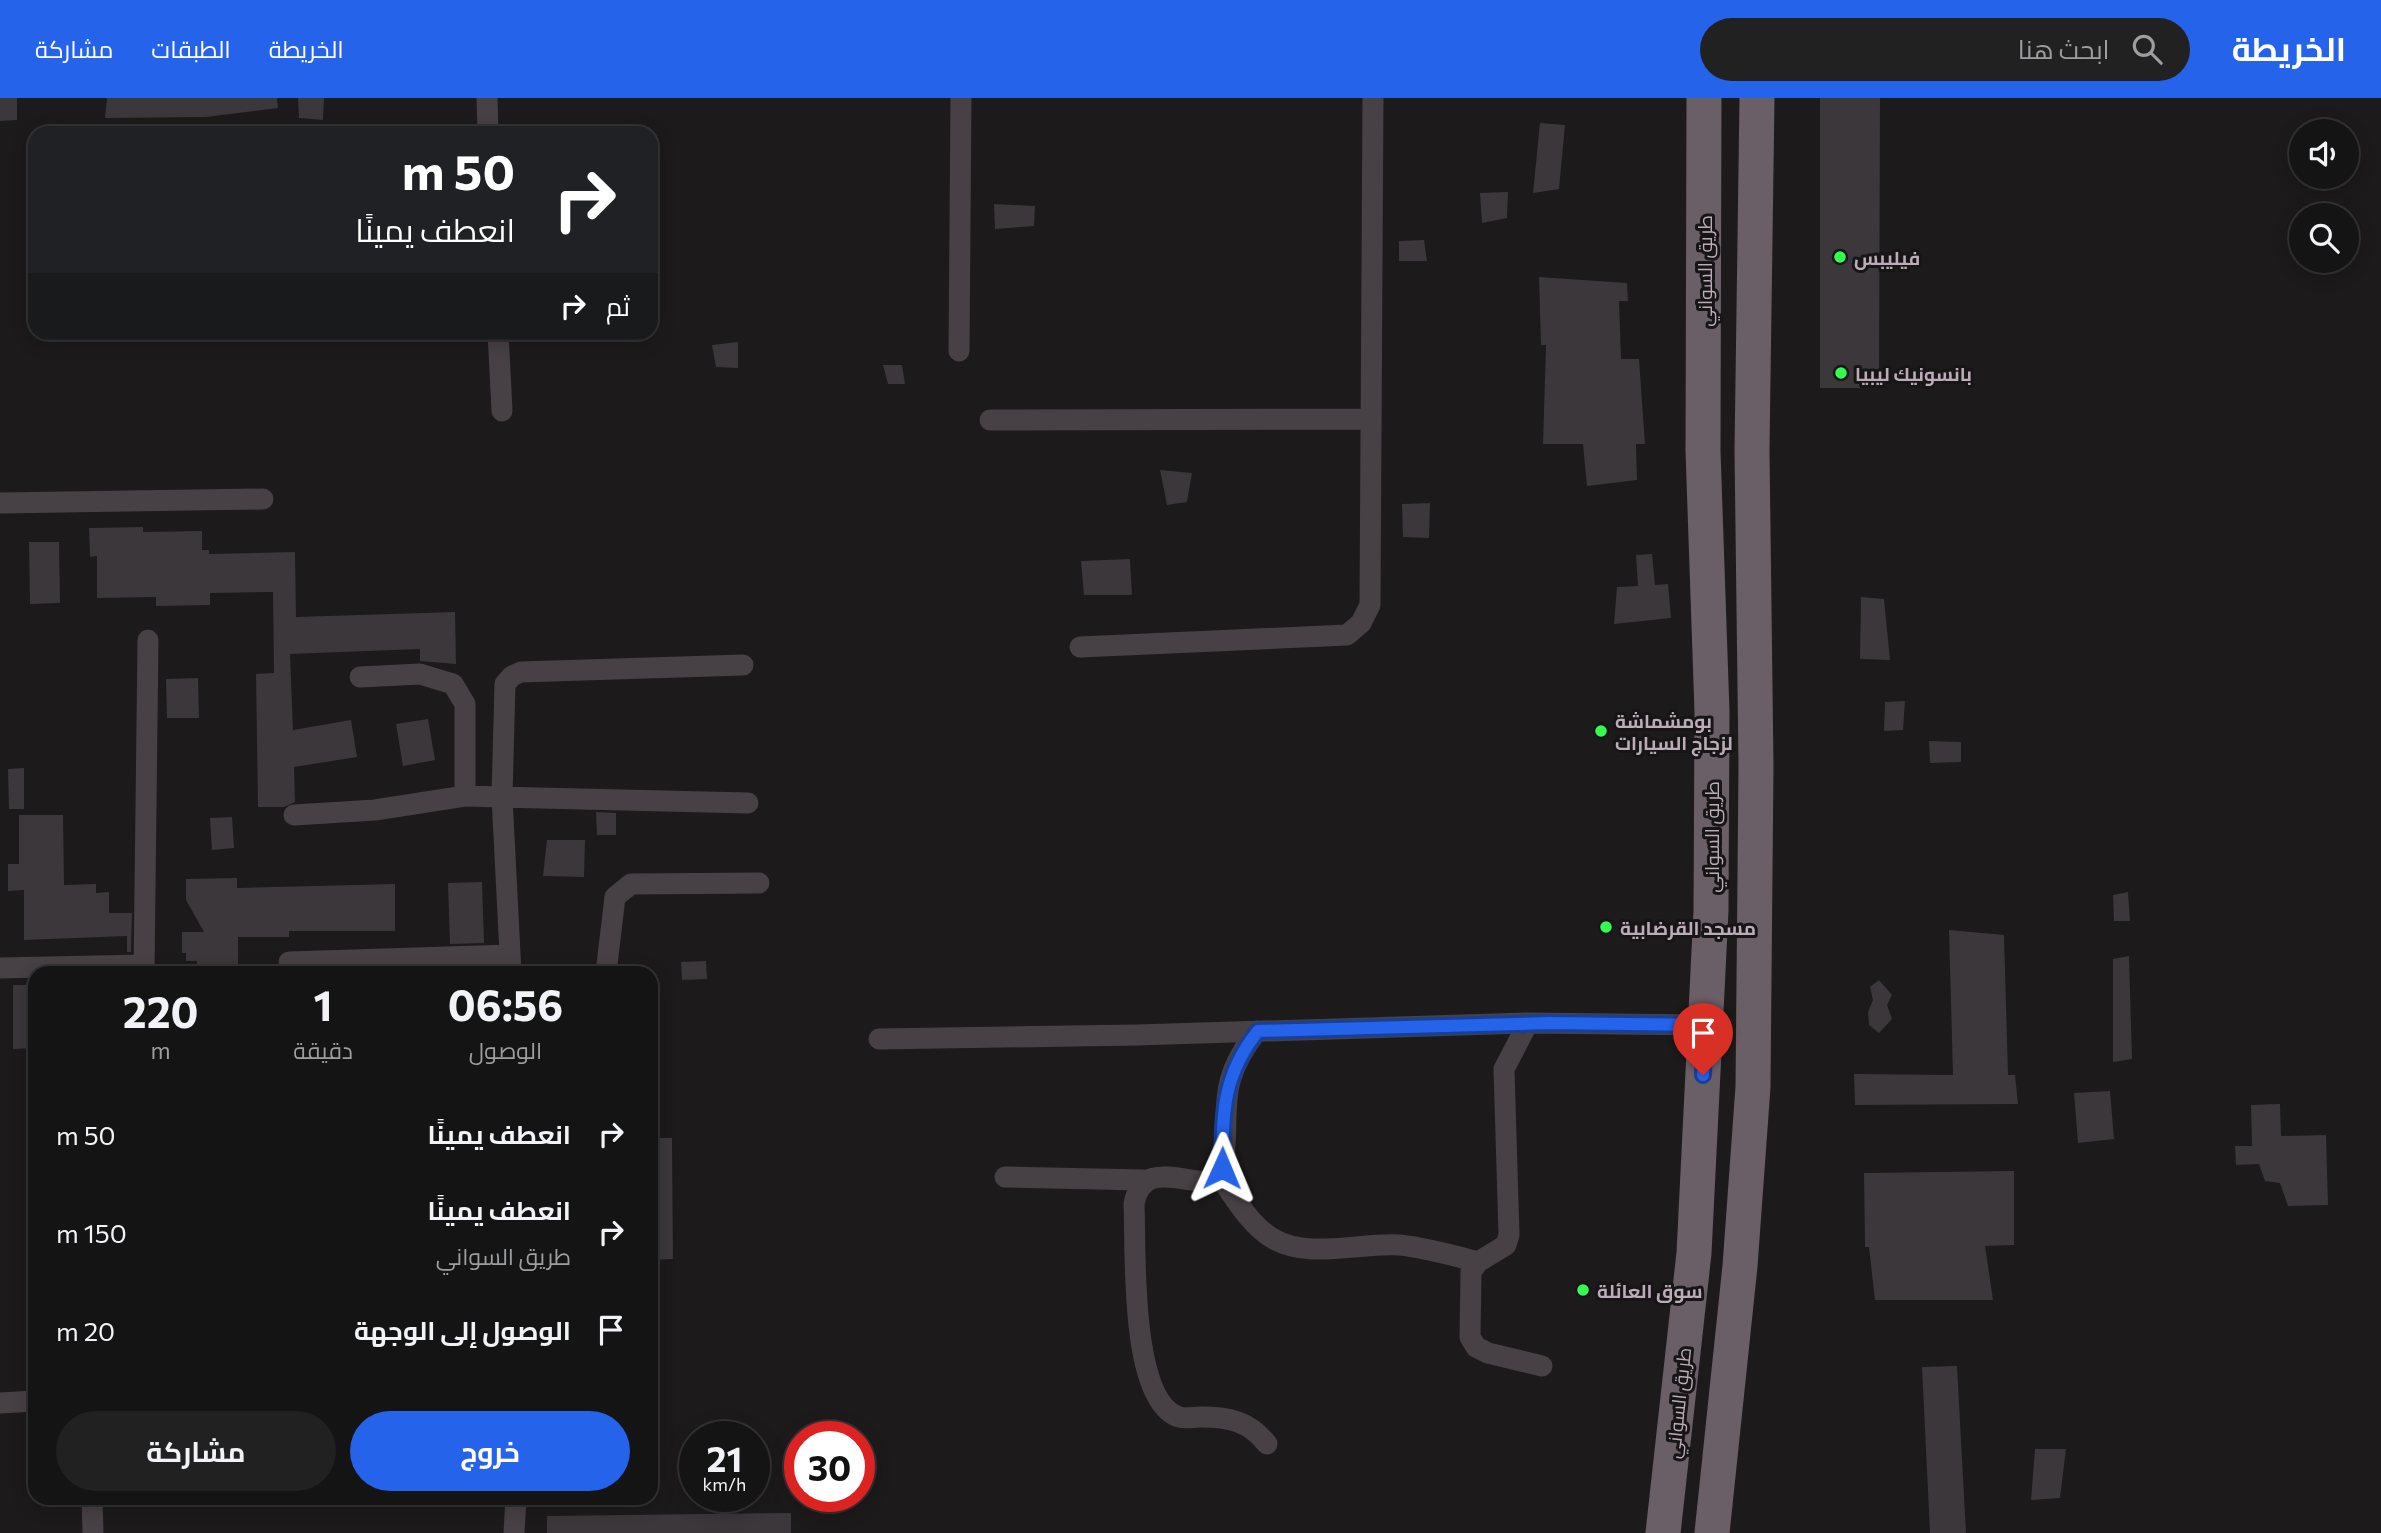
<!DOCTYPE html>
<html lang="ar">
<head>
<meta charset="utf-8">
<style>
  body { margin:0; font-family:Commissioner,Cairo,sans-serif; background:#222122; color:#f1f3f6; direction:rtl; height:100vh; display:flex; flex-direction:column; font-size:26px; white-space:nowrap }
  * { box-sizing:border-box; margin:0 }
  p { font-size:23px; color:#9d9ea0 }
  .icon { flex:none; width:38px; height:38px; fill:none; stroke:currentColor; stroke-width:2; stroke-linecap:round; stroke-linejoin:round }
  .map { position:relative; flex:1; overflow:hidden; direction:ltr }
  .panel { position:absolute; left:28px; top:868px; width:630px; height:539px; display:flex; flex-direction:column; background:#151414; border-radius:21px; box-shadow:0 4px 18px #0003,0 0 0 2px #343334; direction:rtl }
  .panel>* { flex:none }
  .banner { position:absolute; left:28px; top:28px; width:630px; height:214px; border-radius:21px; box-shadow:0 4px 18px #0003,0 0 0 2px #343334; direction:rtl; background:#202124; color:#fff; overflow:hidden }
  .tools { position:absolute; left:2289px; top:21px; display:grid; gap:14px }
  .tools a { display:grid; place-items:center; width:70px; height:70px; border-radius:50%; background:#151414; box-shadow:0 4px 18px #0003,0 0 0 2px #343334; font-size:35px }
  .speed { position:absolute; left:679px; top:1323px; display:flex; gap:14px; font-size:35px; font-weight:700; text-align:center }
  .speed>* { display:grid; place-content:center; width:91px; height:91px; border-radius:50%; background:#151414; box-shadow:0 4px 18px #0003,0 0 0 2px #343334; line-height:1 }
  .speed small { font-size:18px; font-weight:400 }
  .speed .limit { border:10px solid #d22; background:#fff; color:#111 }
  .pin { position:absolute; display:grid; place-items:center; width:60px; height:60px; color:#fff; margin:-72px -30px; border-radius:50% 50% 50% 0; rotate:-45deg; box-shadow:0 0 7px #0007 }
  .pin .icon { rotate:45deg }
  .me { position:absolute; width:77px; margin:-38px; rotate:1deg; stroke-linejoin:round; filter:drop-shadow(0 0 5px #0008) }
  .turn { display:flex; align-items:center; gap:24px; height:147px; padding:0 28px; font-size:32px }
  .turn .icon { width:91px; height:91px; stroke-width:2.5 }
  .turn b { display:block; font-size:49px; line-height:60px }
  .then { display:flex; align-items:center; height:66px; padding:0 28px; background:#0003; gap:14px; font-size:26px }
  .eta { display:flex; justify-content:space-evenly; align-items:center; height:119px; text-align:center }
  .eta b { font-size:42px; font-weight:700; line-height:49px }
  .button { display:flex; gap:14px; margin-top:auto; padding:14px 28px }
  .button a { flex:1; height:80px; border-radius:42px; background:#2563eb; color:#fff; font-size:28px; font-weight:700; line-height:80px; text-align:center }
  .button a+a { background:#222122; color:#f1f3f6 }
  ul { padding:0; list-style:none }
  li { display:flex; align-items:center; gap:21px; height:98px; padding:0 28px }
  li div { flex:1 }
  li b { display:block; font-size:26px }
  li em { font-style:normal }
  header { display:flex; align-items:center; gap:42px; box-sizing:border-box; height:98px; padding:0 35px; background:#2563eb; color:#fff }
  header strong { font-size:33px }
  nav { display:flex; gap:38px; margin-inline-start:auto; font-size:24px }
  .search { width:490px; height:63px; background:#222122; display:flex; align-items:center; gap:18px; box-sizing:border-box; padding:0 24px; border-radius:38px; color:#9d9ea0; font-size:26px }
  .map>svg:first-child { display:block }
  .building { fill:#3b373a }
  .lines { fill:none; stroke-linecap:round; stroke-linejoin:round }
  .minor { stroke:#474044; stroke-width:21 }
  .trunk { stroke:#6a5e67; stroke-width:35 }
  .route-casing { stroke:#184099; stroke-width:18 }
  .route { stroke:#2563eb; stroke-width:12 }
  .poi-dot { fill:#32fc51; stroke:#171516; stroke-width:2.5 }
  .labels { text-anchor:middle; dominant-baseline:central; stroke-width:6; stroke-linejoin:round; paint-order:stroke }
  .poi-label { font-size:19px; font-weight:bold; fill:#bcacb9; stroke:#171516; text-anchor:start }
  .street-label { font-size:19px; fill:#bcacb9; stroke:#171516 }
</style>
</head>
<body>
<header>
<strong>الخريطة</strong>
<div class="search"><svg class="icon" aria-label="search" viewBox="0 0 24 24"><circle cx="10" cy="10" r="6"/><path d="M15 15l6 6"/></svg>ابحث هنا</div>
<nav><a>الخريطة</a><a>الطبقات</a><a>مشاركة</a></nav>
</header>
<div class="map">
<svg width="2381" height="1435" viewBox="0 0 2381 1435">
  <rect width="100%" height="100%" fill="#1c1a1b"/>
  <path class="building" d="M 0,0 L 17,0 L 17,22 L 0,23 Z
    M 107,0 L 277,0 L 278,10 L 206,19 L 105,20 Z
    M 298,0 L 324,0 L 323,22 L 299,20 Z
    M 1820,0 L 1880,0 L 1879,290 L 1820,290 Z
    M 1540,25 L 1565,27 L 1559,91 L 1533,95 Z
    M 1508,94 L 1507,120 L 1482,125 L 1480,95 Z
    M 994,106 L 1035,108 L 1034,128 L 995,131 Z
    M 1424,142 L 1427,163 L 1399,163 L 1399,143 Z
    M 1539,179 L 1627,185 L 1628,203 L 1619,203 L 1621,261 L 1639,261 L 1645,346 L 1636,346 L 1637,382 L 1587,388 L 1583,346 L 1543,346 L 1546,247 L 1541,247 Z
    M 738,244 L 738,270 L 716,269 L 712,247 Z
    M 883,267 L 902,267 L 905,286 L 888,286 Z
    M 1160,372 L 1192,375 L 1187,404 L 1167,407 Z
    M 1430,405 L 1429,440 L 1403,439 L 1402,406 Z
    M 143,429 L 143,434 L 202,433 L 202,452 L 209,452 L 209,456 L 295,454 L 296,519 L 455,514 L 456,566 L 420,563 L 420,551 L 290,556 L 293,632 L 351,622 L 357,659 L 294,669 L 295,704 L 284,709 L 258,709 L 256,576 L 274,575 L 273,494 L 210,495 L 210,507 L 156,508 L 156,499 L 97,500 L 97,458 L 90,459 L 89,430 Z
    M 29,444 L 59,444 L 60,505 L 30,506 Z
    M 1652,456 L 1655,487 L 1668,486 L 1671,520 L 1614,526 L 1617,489 L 1638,488 L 1636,457 Z
    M 1130,461 L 1132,497 L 1084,497 L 1081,463 Z
    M 1861,499 L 1884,501 L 1890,562 L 1860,561 Z
    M 198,580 L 199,620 L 167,620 L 166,581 Z
    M 1905,603 L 1903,632 L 1884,633 L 1885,604 Z
    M 428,621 L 435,662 L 403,668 L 396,626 Z
    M 1929,643 L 1961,644 L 1961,664 L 1930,665 Z
    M 24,670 L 24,711 L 9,711 L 8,671 Z
    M 596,714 L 616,715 L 616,737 L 597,737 Z
    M 19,717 L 63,717 L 64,787 L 96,786 L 96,795 L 109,794 L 109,815 L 132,815 L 131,854 L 127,854 L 127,838 L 24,842 L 24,792 L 8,793 L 8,766 L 19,766 Z
    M 232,719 L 234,750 L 212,752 L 210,720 Z
    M 547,742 L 585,742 L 584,779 L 543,778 Z
    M 237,780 L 237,790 L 395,786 L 395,833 L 289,833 L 289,839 L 238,839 L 238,874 L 197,870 L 197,863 L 186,863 L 186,855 L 182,855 L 182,834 L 204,834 L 186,802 L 186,781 Z
    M 482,784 L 484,845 L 450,846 L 448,785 Z
    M 2128,794 L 2130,823 L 2114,823 L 2113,797 Z
    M 1949,832 L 2004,837 L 2008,977 L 2015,977 L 2018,1006 L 1855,1007 L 1854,976 L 1953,977 Z
    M 2129,858 L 2132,961 L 2113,964 L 2113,861 Z
    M 706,863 L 707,881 L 682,882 L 681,864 Z
    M 1879,882 L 1892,897 L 1887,907 L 1892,921 L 1879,935 L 1869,927 L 1868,914 L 1873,902 L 1870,889 Z
    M 13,887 L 33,887 L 33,950 L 13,951 Z
    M 2110,993 L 2114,1041 L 2078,1045 L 2074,995 Z
    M 2280,1006 L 2281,1038 L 2326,1037 L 2328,1107 L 2288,1108 L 2280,1085 L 2265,1083 L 2259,1066 L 2236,1067 L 2235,1048 L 2252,1048 L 2251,1007 Z
    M 651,1040 L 672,1040 L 673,1161 L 651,1162 Z
    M 2014,1073 L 2014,1147 L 1985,1148 L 1993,1202 L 1875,1202 L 1869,1149 L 1865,1149 L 1864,1075 Z
    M 1957,1268 L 1966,1435 L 1930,1435 L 1922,1269 Z
    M 2035,1351 L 2066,1351 L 2060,1400 L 2031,1402 Z
    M 791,1415 L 791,1435 L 547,1435 L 547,1418 Z"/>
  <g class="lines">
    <path class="minor" d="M 487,0 L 488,35
      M 498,234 L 502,313
      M 959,253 L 961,0
      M 990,322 L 1370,321
      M 0,405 L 263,401
      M 1080,549 L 1347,537 L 1361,525 L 1370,507 L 1373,0
      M 743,567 L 521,574 L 512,578 L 505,586 L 502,699 L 748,705
      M 360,579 L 420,576 L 453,586 L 465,606 L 465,698
      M 294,717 L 375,712 L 465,698 L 502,699 L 511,875
      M 289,864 L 510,857
      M 0,870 L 144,867
      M 144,875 L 148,542
      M 606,875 L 615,799 L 631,786 L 759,785
      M 1528,925 L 1504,971 L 1509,1137 L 1506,1147 L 1478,1164 L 1471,1174 L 1470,1239 L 1476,1249 L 1488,1255 L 1542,1268
      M 1257,933 C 1210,993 1235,1017 1220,1079 L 1213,1084 C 1179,1084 1142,1063 1134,1106 C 1136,1150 1129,1303 1179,1319 C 1185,1321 1194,1319 1201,1319 C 1229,1319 1249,1323 1267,1346
      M 879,941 L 1137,937 L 1528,925 L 1705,927
      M 1005,1079 L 1143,1082
      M 1220,1079 C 1235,1100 1250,1127 1272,1140 C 1308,1162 1360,1144 1400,1147 C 1427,1150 1452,1157 1478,1164
      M 0,1305 L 35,1303
      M 92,1400 L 93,1435
      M 514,1435 L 516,1400"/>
    <path class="trunk" d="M 1663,1435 L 1694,1155 L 1711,813 L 1712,614 L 1703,353 L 1704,0
      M 1712,1435 L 1740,1168 L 1753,989 L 1756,668 L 1752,352 L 1757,0"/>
  </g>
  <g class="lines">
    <defs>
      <path id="route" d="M 1222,1070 C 1223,1015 1222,978 1258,933 L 1550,925 L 1705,927 L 1703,977"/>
    </defs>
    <use href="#route" class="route-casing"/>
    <use href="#route" class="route"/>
  </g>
  <g class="poi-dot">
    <circle cx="1840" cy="159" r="7"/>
    <circle cx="1841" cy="275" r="7"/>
    <circle cx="1601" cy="633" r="7"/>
    <circle cx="1606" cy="829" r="7"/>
    <circle cx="1583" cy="1192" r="7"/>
  </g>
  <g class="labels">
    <g class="poi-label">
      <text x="1854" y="159">فيليبس</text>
      <text x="1855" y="275">بانسونيك ليبيا</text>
      <text x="1615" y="622">بومشماشة<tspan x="1615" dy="22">لزجاج السيارات</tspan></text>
      <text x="1620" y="829">مسجد القرضابية</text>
      <text x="1597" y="1192">سوق العائلة</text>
    </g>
    <g class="street-label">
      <text transform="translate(1704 173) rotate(-90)">طريق السواني</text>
      <text transform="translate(1711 739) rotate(-90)">طريق السواني</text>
      <text transform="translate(1678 1305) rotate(-84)">طريق السواني</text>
    </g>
  </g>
</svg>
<div class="tools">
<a><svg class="icon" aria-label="sound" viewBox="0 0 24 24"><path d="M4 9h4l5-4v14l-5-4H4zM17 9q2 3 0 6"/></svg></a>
<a><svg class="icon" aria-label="search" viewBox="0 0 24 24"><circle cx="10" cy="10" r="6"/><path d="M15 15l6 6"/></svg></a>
</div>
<div class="speed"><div>21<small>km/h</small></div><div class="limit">30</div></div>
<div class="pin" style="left:1703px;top:977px;background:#d93025"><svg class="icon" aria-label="arrive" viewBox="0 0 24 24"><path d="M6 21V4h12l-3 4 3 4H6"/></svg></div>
<svg class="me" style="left:1222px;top:1070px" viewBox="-20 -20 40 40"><path d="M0-17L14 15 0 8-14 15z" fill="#2563eb" stroke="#fff" stroke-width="4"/></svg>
<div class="banner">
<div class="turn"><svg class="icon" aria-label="right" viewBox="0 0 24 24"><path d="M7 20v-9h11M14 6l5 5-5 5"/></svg><div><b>50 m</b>انعطف يمينًا</div></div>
<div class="then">ثم<svg class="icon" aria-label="right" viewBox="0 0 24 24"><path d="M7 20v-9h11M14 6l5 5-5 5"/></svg></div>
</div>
<section class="panel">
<div class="eta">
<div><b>06:56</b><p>الوصول</p></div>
<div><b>1</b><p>دقيقة</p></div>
<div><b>220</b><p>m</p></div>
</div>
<ul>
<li><svg class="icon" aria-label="right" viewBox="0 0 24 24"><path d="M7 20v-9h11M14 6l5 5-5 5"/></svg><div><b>انعطف يمينًا</b></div><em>50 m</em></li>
<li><svg class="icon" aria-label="right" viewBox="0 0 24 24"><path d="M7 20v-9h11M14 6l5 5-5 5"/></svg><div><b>انعطف يمينًا</b><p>طريق السواني</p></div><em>150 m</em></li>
<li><svg class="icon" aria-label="arrive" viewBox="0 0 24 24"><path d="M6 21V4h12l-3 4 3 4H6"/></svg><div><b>الوصول إلى الوجهة</b></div><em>20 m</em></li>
</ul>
<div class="button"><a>خروج</a><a>مشاركة</a></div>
</section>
</div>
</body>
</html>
